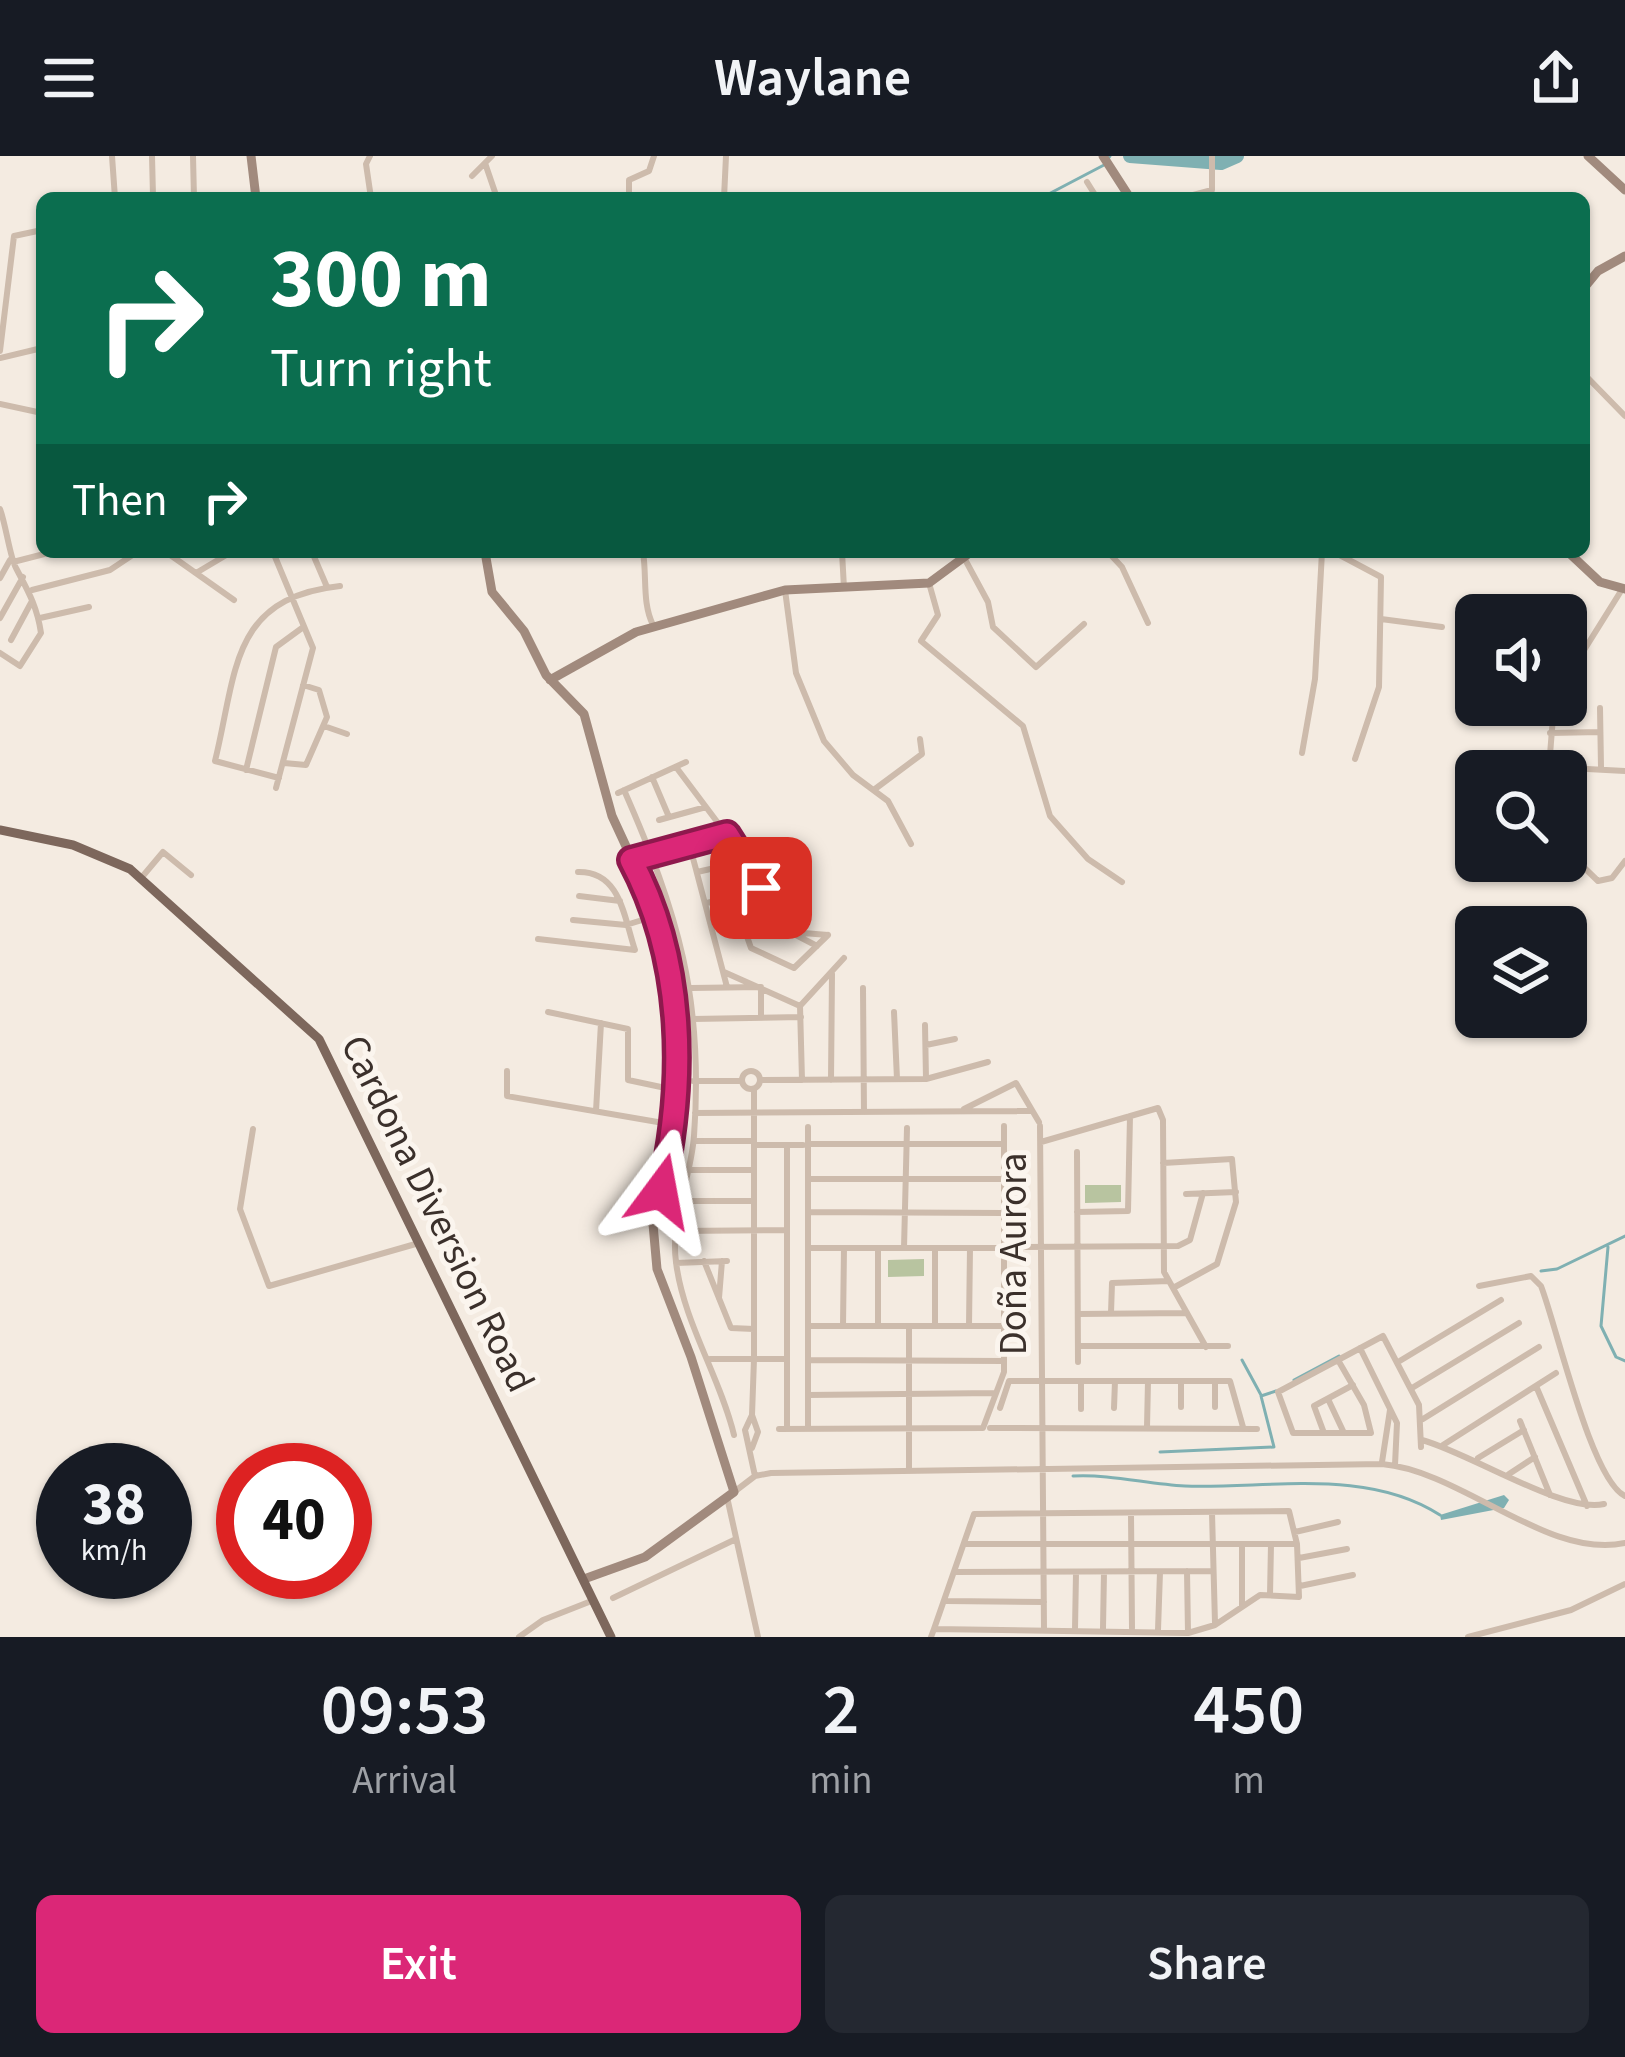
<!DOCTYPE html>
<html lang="en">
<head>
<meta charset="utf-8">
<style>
  body { margin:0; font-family:"Source Sans 3",sans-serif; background:#242831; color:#f1f3f6; height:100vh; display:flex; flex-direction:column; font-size:45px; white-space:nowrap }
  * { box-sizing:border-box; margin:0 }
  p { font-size:39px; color:#9ea1a6 }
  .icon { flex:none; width:66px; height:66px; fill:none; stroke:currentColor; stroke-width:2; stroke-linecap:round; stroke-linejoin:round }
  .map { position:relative; height:1481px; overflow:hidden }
  .panel { display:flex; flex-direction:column; background:#171b24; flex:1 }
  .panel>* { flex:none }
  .guide { position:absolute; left:36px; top:36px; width:1554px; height:366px; border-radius:18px; box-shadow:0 3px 9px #0004; background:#0b6e4f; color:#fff; overflow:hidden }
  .buttons { position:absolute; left:1455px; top:438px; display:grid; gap:24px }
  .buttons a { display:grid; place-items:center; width:132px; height:132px; border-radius:18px; background:#171b24; box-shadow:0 3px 9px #0004; font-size:60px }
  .speed { position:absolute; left:36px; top:1287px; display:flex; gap:24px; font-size:60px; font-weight:700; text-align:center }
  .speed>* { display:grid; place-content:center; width:156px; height:156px; border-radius:50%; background:#171b24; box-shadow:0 3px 9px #0004; line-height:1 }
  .speed small { font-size:30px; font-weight:400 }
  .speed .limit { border:18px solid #d22; background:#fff; color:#111 }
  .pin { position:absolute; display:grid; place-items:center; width:102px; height:102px; color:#fff; margin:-51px; border-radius:24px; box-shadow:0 6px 18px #0006 }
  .me { position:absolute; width:132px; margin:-66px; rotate:13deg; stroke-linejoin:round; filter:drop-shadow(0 0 9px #0008) }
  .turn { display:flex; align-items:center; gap:42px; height:252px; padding:0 36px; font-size:54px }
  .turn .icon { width:156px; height:156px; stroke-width:2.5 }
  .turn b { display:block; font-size:84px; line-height:102px }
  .then { display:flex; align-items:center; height:114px; padding:0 36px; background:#0003; gap:24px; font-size:45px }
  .eta { display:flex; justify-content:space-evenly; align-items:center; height:204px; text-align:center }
  .eta b { font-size:72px; font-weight:600; line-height:84px }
  .cta { display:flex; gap:24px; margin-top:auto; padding:24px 36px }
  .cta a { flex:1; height:138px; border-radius:18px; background:#db2777; color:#fff; font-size:48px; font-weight:600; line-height:138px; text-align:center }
  .cta a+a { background:#242831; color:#f1f3f6 }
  header { display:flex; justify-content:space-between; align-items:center; height:156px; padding:0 36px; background:#171b24; font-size:54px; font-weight:600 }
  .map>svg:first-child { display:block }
  .green { fill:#b8c4a0 }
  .water { fill:#7fb0b2 }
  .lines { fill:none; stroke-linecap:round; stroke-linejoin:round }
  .stream { stroke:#7fb0b2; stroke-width:3 }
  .river { stroke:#7fb0b2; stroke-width:14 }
  .street { stroke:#cdbbac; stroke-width:6 }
  .secondary { stroke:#a18a7d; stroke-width:9 }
  .primary { stroke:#7d675c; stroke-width:9 }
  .route-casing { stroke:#8e194d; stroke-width:30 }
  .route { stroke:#db2777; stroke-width:21 }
  .labels { text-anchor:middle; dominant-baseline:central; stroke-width:10; stroke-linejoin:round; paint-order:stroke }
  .street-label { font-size:39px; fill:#3b302b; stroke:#fbf5ee }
</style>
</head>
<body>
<header><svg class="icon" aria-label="menu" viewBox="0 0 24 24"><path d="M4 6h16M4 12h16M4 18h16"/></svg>Waylane<svg class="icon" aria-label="share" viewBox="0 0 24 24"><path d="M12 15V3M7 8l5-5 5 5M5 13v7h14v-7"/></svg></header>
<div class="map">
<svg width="1625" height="1481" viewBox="0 0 1625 1481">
  <rect width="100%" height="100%" fill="#f4ebe1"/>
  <path class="green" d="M 1085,1029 L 1121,1029 L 1121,1046 L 1085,1047 Z
    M 924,1103 L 924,1120 L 888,1121 L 888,1104 Z"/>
  <path class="water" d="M 1504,1339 L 1509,1344 L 1504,1352 L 1441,1364 L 1440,1359 Z"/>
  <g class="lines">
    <path class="stream" d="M 1041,42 L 1104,9 L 1110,0
      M 1608,1091 L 1601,1170 L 1616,1201 L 1625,1205
      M 1541,1115 L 1557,1113 L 1625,1080
      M 1242,1204 L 1261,1239
      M 1294,1224 L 1339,1200
      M 1160,1296 L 1274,1291 L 1261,1240 L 1276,1235
      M 1073,1320 C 1111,1318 1147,1328 1185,1330 C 1268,1333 1366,1311 1440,1359"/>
    <path class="river" d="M 1130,0 L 1221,7 L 1237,0"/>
    <path class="street" d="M 112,0 L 115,42
      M 152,0 L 153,40
      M 193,0 L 194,42
      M 370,0 L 366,8 L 371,42
      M 485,7 L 497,42
      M 472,20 L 492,0
      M 1087,26 L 1097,42
      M 629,42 L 629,24 L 649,15 L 654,0
      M 724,42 L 726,0
      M 1182,42 L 1212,34 L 1212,0
      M 0,195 L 14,80 L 42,74
      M 0,202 L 42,192
      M 1584,218 L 1625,260
      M 0,248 L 42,257
      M 0,353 C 6,369 10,402 16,412 C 28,435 37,450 41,477 L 20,510 L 0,497
      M 166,396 L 234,444
      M 273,396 L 313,492 L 276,632
      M 312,396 L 327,431
      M 643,396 C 647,421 642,447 653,469
      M 842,396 L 844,432
      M 961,396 L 988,446 L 993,471 L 1036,511 L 1084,468
      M 1108,396 L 1122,411 L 1148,467
      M 1334,396 L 1381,421 L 1379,531 L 1355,603
      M 13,406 L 52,396
      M 196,417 L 228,398
      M 0,422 L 10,404
      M 929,427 L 938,459 L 921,485 L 1023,570 L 1050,660 L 1088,703 L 1122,726
      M 32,434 L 110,414 L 137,396
      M 785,434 L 796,517 L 824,585 L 853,619 L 888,645 L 911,688
      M 0,462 L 23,421
      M 40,462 L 89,451
      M 1381,463 L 1442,471
      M 11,484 L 32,445
      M 1566,487 L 1583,497
      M 1566,523 L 1621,435
      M 1600,552 L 1601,611
      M 324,570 L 347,578
      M 1550,577 L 1600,576
      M 1302,597 L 1315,523 L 1322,396
      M 284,607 L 306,609 L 327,561 L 319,534 L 303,529
      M 676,611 L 745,703 L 774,762 L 791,776 L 828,779
      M 1549,611 L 1625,615
      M 1549,611 L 1554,549
      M 246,614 L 276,491 L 302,472
      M 652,621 L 669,661
      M 279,622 L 215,605 C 237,516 230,442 340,430
      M 875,633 L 922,598 L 920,583
      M 624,634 C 678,757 704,843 694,980 C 691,1023 670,1061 676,1106 C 683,1165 720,1221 734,1279
      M 618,637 L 686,606
      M 659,664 L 706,651
      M 689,687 L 727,831
      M 1566,694 L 1598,725 L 1612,722 L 1625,705
      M 632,704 L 727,678
      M 697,716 L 746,705
      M 142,721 L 163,696 L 191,719
      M 579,740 L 620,745
      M 707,747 L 761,732
      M 774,762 L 743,769 L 751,792 L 794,812 L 828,779
      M 573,764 L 626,769 L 652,761
      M 794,778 L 817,790
      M 538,783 L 635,794 C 624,762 621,715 578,716
      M 724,816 L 800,850
      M 691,832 L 761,831 L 761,862
      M 863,832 L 864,956
      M 800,850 L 802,924
      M 800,850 L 844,802
      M 548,856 L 628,873 L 628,924 L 675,934
      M 894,856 L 897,923
      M 693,863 L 801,861
      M 925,869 L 926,923
      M 926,889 L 955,883
      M742 924a9 9 0 1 1 18 0a9 9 0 1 1-18 0Z
      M 507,915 L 507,940 L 675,969
      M 760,924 L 926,923 L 988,906
      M 831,924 L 832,818
      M 693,925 L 742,925
      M 754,933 L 754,1203 L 752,1259 L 745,1274 L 755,1320
      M 964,953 L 1016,927 L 1039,966
      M 596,955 L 601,867
      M 695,957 L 1032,955
      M 1040,970 L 1044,1473
      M 253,973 L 240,1053 L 269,1130 L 419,1087
      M 694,985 L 754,985
      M 1041,986 L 1158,952 L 1163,964 L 1164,1116 L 1206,1191
      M 808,988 L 1004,988
      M 754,989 L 803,989
      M 1077,996 L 1078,1206
      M 1163,1007 L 1232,1003 L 1236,1046 L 1217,1108 L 1173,1132
      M 687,1014 L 754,1014
      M 808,1023 L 1002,1023
      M 1186,1038 L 1236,1036
      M 679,1045 L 754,1045
      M 808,1056 L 1003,1057
      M 1077,1056 L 1128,1055 L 1130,960
      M 677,1075 L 787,1074
      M 1023,1091 L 1178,1090 L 1190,1084 L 1203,1037
      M 808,1092 L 1021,1092
      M 904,1092 L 907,972
      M 935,1092 L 935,1170
      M 704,1105 L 731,1172 L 754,1173
      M 676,1107 L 727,1105
      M 1479,1130 L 1531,1120 L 1541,1130 C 1557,1171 1591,1324 1625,1340
      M 719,1142 L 722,1105
      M 1111,1157 L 1112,1127 L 1169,1125
      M 1078,1158 L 1187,1157
      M 808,1170 L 1003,1170
      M 843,1170 L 844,1092
      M 878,1170 L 878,1092
      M 909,1170 L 909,1315
      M 969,1170 L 970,1092
      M 1078,1190 L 1228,1190
      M 1360,1192 L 1397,1267 L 1395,1309
      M 710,1203 L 787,1203
      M 808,1204 L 1003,1205
      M 1338,1204 L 1364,1249 L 1371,1277 L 1293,1277 L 1278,1236 L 1383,1180 L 1419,1249 L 1421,1291
      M 1398,1206 L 1501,1144
      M 1536,1230 L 1587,1350
      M 1412,1232 L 1519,1167
      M 808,1239 L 996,1237
      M 1328,1243 L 1344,1277
      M 1181,1251 L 1181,1225
      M 1215,1251 L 1215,1225
      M 1000,1252 L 1009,1225 L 1230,1225 L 1243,1271
      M 1114,1252 L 1115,1225
      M 1081,1253 L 1081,1225
      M 752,1259 L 758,1276 L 752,1292
      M 1423,1263 L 1539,1191
      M 1520,1265 L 1550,1339
      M 1147,1271 L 1148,1225
      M 990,1272 L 1257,1273
      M 779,1273 L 983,1272 L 1004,1216 L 1004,970
      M 787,1273 L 787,989
      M 808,1273 L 808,971
      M 1324,1277 L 1314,1250 L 1353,1229
      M 1422,1284 C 1470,1297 1564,1358 1604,1348
      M 1443,1289 L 1556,1217
      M 1478,1302 L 1524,1274
      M 1382,1306 L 1390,1254
      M 1509,1318 L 1535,1301
      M 734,1336 L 755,1320 L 771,1317 L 1382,1308 C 1462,1315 1548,1404 1625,1387
      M 727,1341 L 758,1481
      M 1212,1357 L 1215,1467
      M 1131,1358 L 1132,1472
      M 1295,1376 L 1338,1366
      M 965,1388 L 1297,1388
      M 1242,1389 L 1242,1450
      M 1299,1402 L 1347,1393
      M 1187,1415 L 1188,1477
      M 954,1416 L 1213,1415
      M 1300,1430 L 1353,1419
      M 1270,1439 L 1271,1388
      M 613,1442 L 736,1383
      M 946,1445 L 1044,1446
      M 1103,1472 L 1104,1416
      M 1075,1473 L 1076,1417
      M 1158,1474 L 1160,1416
      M 519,1481 L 543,1464 L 594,1444
      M 931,1481 L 934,1473 L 974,1358 L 1289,1355 L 1297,1388 L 1299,1441 L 1260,1439 L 1215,1469 L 1188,1477 L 934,1473
      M 1468,1481 L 1571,1454 L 1625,1428"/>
    <path class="secondary" d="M 251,0 L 256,42
      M 1103,0 L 1130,42
      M 1588,0 L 1625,34
      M 1584,132 L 1598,115 L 1625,100
      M 485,396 L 492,436 L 524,475 L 546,519 L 584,558 L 612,660 L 643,727 L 670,809 L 675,975 L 653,1068 L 657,1113 L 691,1201 L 734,1336 L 645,1401 L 584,1423
      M 1568,396 L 1600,426 L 1625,433
      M 550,524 L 636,476 L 785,434 L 929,427 L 971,396"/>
    <path class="primary" d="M 0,674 L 73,689 L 130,713 L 319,883 L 611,1481"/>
  </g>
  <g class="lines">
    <defs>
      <path id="route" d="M 661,1035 C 686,926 685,805 631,704 L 727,678 L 761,732"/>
    </defs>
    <use href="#route" class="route-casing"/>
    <use href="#route" class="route"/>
  </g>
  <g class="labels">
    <g class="street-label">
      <text transform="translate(437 1058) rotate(64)">Cardona Diversion Road</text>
      <text transform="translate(1014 1098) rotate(-90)">Doña Aurora</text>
    </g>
  </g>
</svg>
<div class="buttons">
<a><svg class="icon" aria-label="sound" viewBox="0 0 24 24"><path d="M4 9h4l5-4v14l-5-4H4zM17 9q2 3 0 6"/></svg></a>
<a><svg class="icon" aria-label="search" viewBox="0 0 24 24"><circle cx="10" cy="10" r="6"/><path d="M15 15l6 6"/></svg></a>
<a><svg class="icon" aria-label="layers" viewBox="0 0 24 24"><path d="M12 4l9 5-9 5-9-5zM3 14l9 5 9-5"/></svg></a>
</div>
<div class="speed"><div>38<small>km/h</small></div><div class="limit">40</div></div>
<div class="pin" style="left:761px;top:732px;background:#d93025"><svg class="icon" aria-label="arrive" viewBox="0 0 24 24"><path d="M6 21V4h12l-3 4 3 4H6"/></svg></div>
<svg class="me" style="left:661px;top:1035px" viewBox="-20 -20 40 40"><path d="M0-17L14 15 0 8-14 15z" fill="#db2777" stroke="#fff" stroke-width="4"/></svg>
<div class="guide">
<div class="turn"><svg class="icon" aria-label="right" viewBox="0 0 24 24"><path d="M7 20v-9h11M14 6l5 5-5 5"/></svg><div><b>300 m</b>Turn right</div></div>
<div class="then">Then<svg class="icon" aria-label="right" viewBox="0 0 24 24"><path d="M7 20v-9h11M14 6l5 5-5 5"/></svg></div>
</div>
</div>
<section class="panel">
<div class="eta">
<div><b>09:53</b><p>Arrival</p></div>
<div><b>2</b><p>min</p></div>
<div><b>450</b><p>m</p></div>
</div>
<div class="cta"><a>Exit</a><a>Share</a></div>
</section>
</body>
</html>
